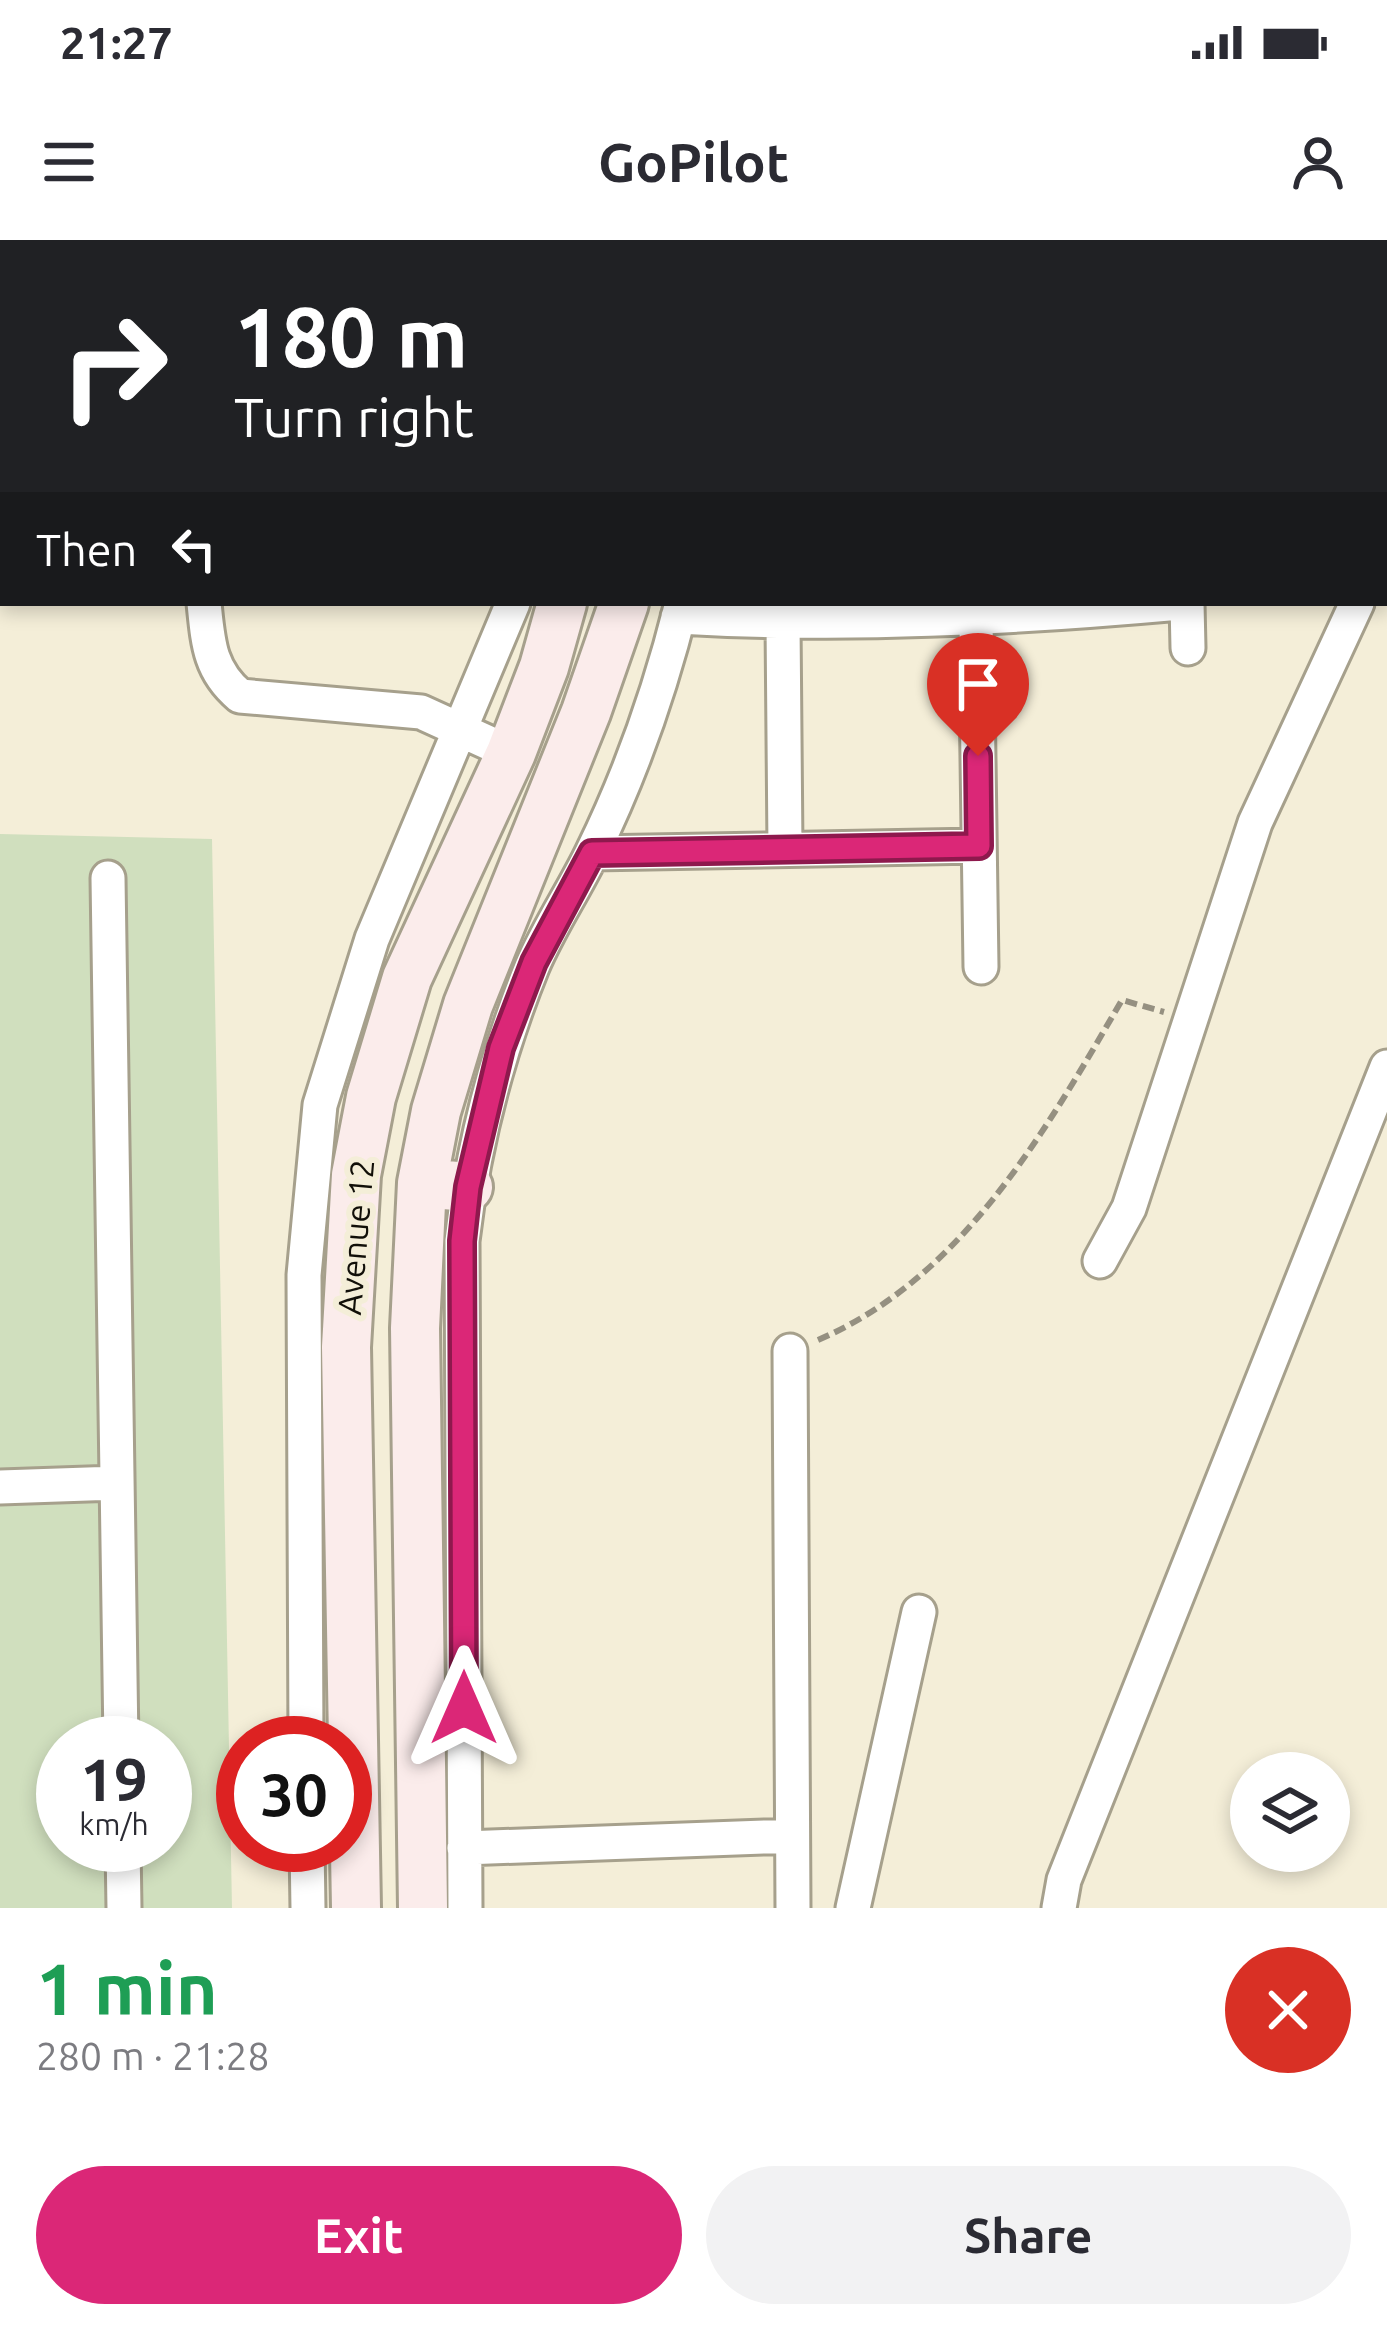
<!DOCTYPE html>
<html lang="en">
<head>
<meta charset="utf-8">
<style>
  body { margin:0; font-family:Ubuntu,sans-serif; background:#f2f2f3; color:#2b2b33; height:100vh; display:flex; flex-direction:column; font-size:45px; white-space:nowrap }
  * { box-sizing:border-box; margin:0 }
  p { font-size:39px; color:#7c7c81 }
  .icon { flex:none; width:66px; height:66px; fill:none; stroke:currentColor; stroke-width:2; stroke-linecap:round; stroke-linejoin:round }
  .map { position:relative; height:1668px; overflow:hidden }
  .details { display:flex; flex-direction:column; background:#fff; flex:1 }
  .details>* { flex:none }
  .top-card { position:absolute; left:0px; top:0px; width:1389px; height:366px; box-shadow:0 6px 18px #0003; background:#202124; color:#fff; overflow:hidden }
  .fabs { position:absolute; left:1230px; top:1512px; display:grid; gap:24px }
  .fabs a { display:grid; place-items:center; width:120px; height:120px; border-radius:50%; background:#fff; box-shadow:0 6px 18px #0003; font-size:60px }
  .speed { position:absolute; left:36px; top:1476px; display:flex; gap:24px; font-size:60px; font-weight:700; text-align:center }
  .speed>* { display:grid; place-content:center; width:156px; height:156px; border-radius:50%; background:#fff; box-shadow:0 6px 18px #0003; line-height:1 }
  .speed small { font-size:30px; font-weight:400 }
  .speed .limit { border:18px solid #d22; background:#fff; color:#111 }
  .pin { position:absolute; display:grid; place-items:center; width:102px; height:102px; color:#fff; margin:-123px -51px; border-radius:50% 50% 50% 0; rotate:-45deg; box-shadow:0 0 12px #0007 }
  .pin .icon { rotate:45deg }
  .me { position:absolute; width:132px; margin:-66px; rotate:0deg; stroke-linejoin:round; filter:drop-shadow(0 0 9px #0008) }
  .turn { display:flex; align-items:center; gap:42px; height:252px; padding:0 36px; font-size:54px }
  .turn .icon { width:156px; height:156px; stroke-width:2.5 }
  .turn b { display:block; font-size:84px; line-height:102px }
  .then { display:flex; align-items:center; height:114px; padding:0 36px; background:#0003; gap:24px; font-size:45px }
  .round { display:grid; place-items:center; flex:none; width:126px; height:126px; border-radius:63px; background:#f2f2f3 }
  .head { display:flex; align-items:center; justify-content:space-between; height:204px; padding:0 36px }
  h1 { font-size:72px; font-weight:700; line-height:90px; color:#1e9e55 }
  .primary-button { display:flex; gap:24px; margin-top:auto; padding:24px 36px }
  .primary-button a { flex:1; height:138px; border-radius:72px; background:#db2777; color:#fff; font-size:48px; font-weight:700; line-height:138px; text-align:center }
  .primary-button a+a { background:#f2f2f3; color:#2b2b33 }
  .status { display:flex; justify-content:space-between; align-items:center; height:84px; padding:0 60px; background:#fff; direction:ltr }
  .status svg { height:33px; fill:currentColor }
  header { display:flex; justify-content:space-between; align-items:center; height:156px; padding:0 36px; background:#fff; font-size:54px; font-weight:700 }
  .map>svg:first-child { display:block }
  .green { fill:#d0dfbe; fill-rule:evenodd }
  .lines { fill:none; stroke-linecap:round; stroke-linejoin:round }
  .street-casing { stroke:#a6a08c; stroke-width:39 }
  .secondary-casing { stroke:#a6a08c; stroke-width:54 }
  .path { stroke:#959081; stroke-width:6; stroke-dasharray:12 6; stroke-linecap:butt }
  .street { stroke:#fff; stroke-width:33 }
  .secondary { stroke:#fbeceb; stroke-width:48 }
  .route-casing { stroke:#8e194d; stroke-width:30 }
  .route { stroke:#db2777; stroke-width:21 }
  .labels { text-anchor:middle; dominant-baseline:central; stroke-width:12; stroke-linejoin:round; paint-order:stroke }
  .street-label { font-size:33px; fill:#110f08; stroke:#f4eed8 }
</style>
</head>
<body>
<div class="status"><b>21:27</b><svg viewBox="0 0 49 12"><path d="M0 12V9h3v3zM5 12V6h3v6zM10 12V3h3v9zM15 12V0h3v12zM26 1h20v11H26zM47 4h2v5h-2z"/></svg></div>
<header><svg class="icon" aria-label="menu" viewBox="0 0 24 24"><path d="M4 6h16M4 12h16M4 18h16"/></svg>GoPilot<svg class="icon" aria-label="person" viewBox="0 0 24 24"><circle cx="12" cy="8" r="4"/><path d="M4 21q1-7 8-7t8 7"/></svg></header>
<div class="map">
<svg width="1387" height="1668" viewBox="0 0 1387 1668">
  <rect width="100%" height="100%" fill="#f4eed8"/>
  <path class="green" d="M 0,594 L 212,599 L 232,1668 L 0,1668 ZM 63,1503 L 165,1503 L 165,1605 L 63,1605 Z"/>
  <g class="lines">
    <defs>
      <path id="street" d="M 219,0 L 219,3
        M 548,0 L 548,3
        M 706,0 L 706,3
        M 1044,0 L 1044,3
        M 1371,3 L 1372,0
        M 1386,132 L 1387,132
        M 0,301 L 3,301
        M 1386,302 L 1387,300
        M 204,363 C 208,402 209,430 240,456 L 421,472 L 511,513
        M 1187,363 L 1188,408
        M 678,377 C 847,387 1012,378 1180,363
        M 976,381 L 981,727
        M 783,383 L 785,609
        M 592,613 L 979,606
        M 108,638 L 121,1503
        M 1100,1021 L 1129,968 L 1255,583 L 1357,363
        M 790,1111 L 793,1668
        M 0,1247 L 117,1243
        M 306,1503 L 304,1035 L 320,865 L 372,699 L 513,363
        M 123,1605 L 124,1668
        M 307,1605 L 308,1668
        M 464,1608 L 792,1596
        M 465,1668 L 462,1001 C 473,906 496,816 532,727 C 549,687 573,652 592,613 C 630,536 661,447 682,363
        M 853,1668 L 919,1372
        M 1059,1668 L 1064,1640 L 1387,827"/>
      <path id="secondary" d="M 664,0 L 664,3
        M 594,3 L 594,0
        M 422,943 L 468,947
        M 356,1668 L 346,1107 L 356,935 L 371,857 L 407,738 L 511,513 L 544,427 L 562,363
        M 423,1668 L 415,1088 L 422,943 L 436,871 L 468,765 L 586,472 L 624,363"/>
    </defs>
    <use href="#street" class="street-casing"/>
    <use href="#secondary" class="secondary-casing"/>
    <path class="path" d="M 818,1100 C 963,1038 1046,890 1122,760 L 1164,772"/>
    <use href="#street" class="street"/>
    <use href="#secondary" class="secondary"/>
  </g>
  <g class="lines">
    <defs>
      <path id="route" d="M 464,1468 L 462,1001 L 468,947 L 501,808 L 534,722 L 592,613 L 979,606 L 978,516"/>
    </defs>
    <use href="#route" class="route-casing"/>
    <use href="#route" class="route"/>
  </g>
  <g class="labels">
    <g class="street-label">
      <text transform="translate(355 997) rotate(-85)">Avenue 12</text>
    </g>
  </g>
</svg>
<div class="fabs">
<a><svg class="icon" aria-label="layers" viewBox="0 0 24 24"><path d="M12 4l9 5-9 5-9-5zM3 14l9 5 9-5"/></svg></a>
</div>
<div class="speed"><div>19<small>km/h</small></div><div class="limit">30</div></div>
<div class="pin" style="left:978px;top:516px;background:#d93025"><svg class="icon" aria-label="arrive" viewBox="0 0 24 24"><path d="M6 21V4h12l-3 4 3 4H6"/></svg></div>
<svg class="me" style="left:464px;top:1468px" viewBox="-20 -20 40 40"><path d="M0-17L14 15 0 8-14 15z" fill="#db2777" stroke="#fff" stroke-width="4"/></svg>
<div class="top-card">
<div class="turn"><svg class="icon" aria-label="right" viewBox="0 0 24 24"><path d="M7 20v-9h11M14 6l5 5-5 5"/></svg><div><b>180 m</b>Turn right</div></div>
<div class="then">Then<svg class="icon" aria-label="left" viewBox="0 0 24 24"><path d="M17 20v-9H6M10 6l-5 5 5 5"/></svg></div>
</div>
</div>
<section class="details">
<div class="head"><div><h1>1 min</h1><p>280 m · 21:28</p></div><a class="round" style="background:#d93025;color:#fff"><svg class="icon" aria-label="close" viewBox="0 0 24 24"><path d="M6 6l12 12M18 6L6 18"/></svg></a></div>
<div class="primary-button"><a>Exit</a><a>Share</a></div>
</section>
</body>
</html>
